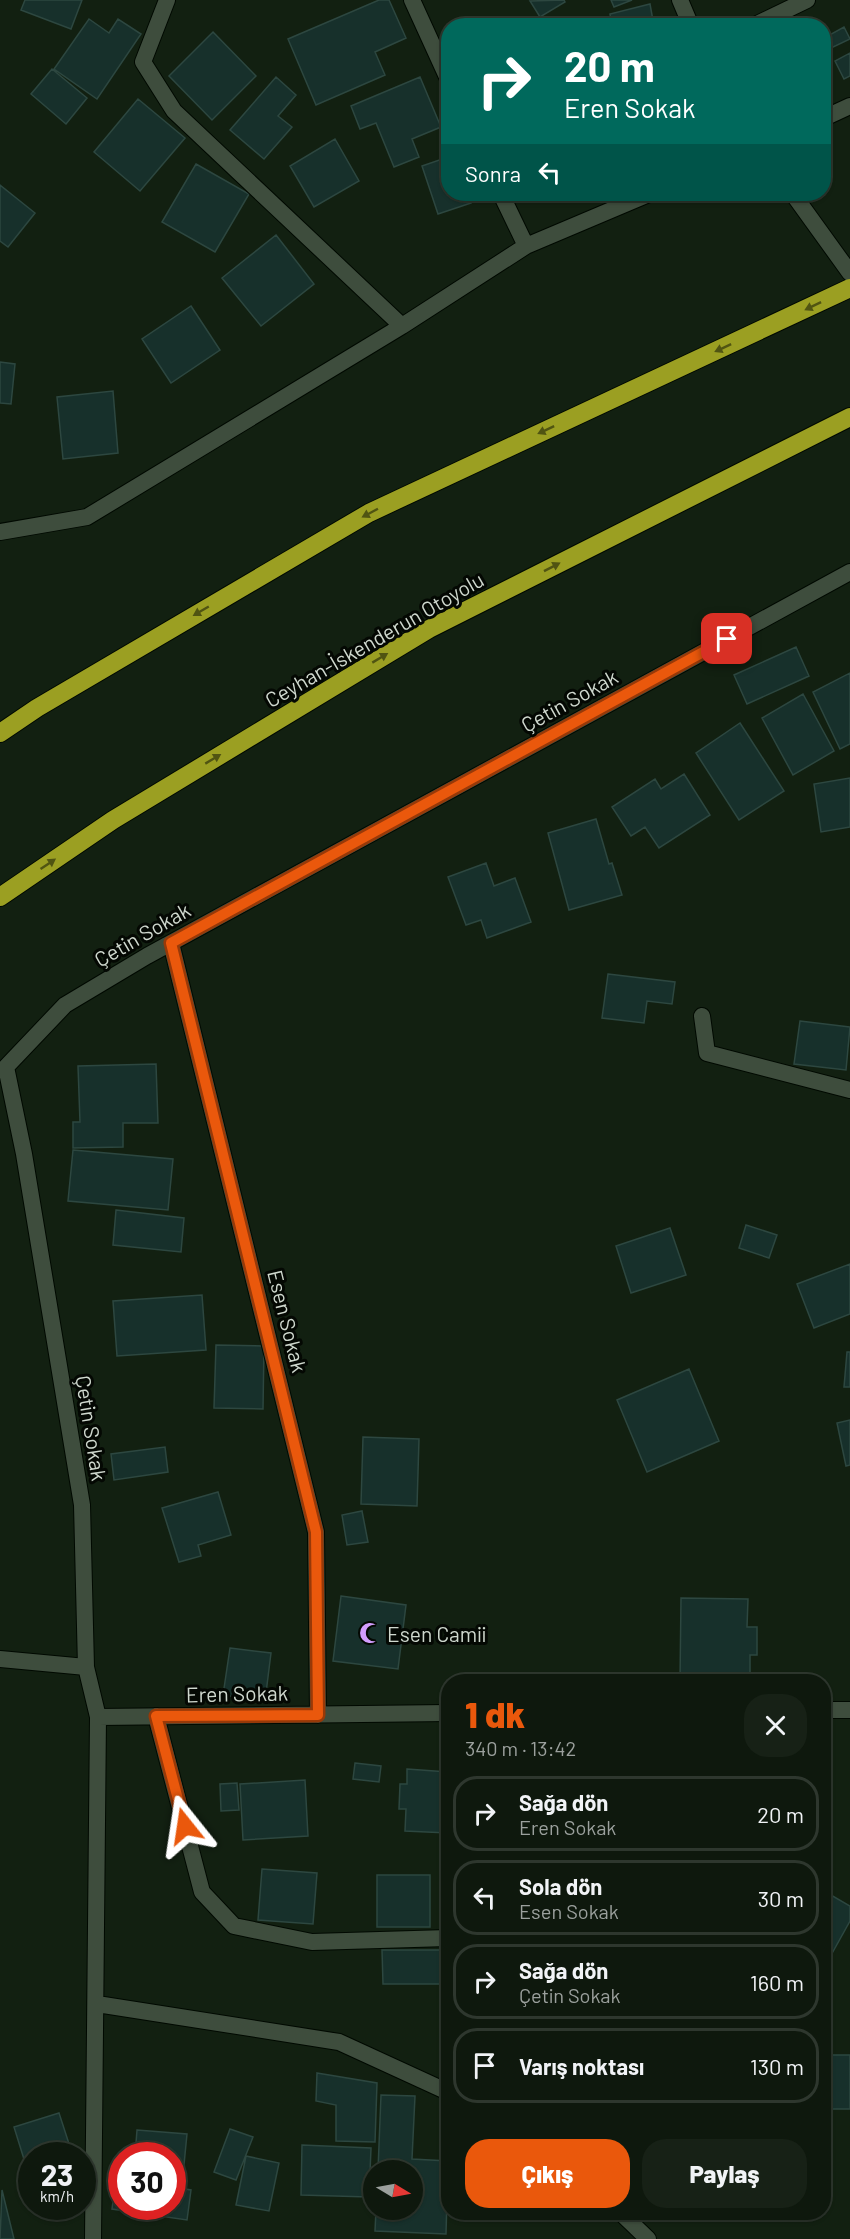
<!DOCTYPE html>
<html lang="tr">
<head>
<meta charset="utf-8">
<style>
  body { margin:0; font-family:Barlow,sans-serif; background:#172116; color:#f1f3f6; height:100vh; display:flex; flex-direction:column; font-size:22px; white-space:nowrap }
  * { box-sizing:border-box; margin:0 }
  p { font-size:20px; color:#9ba09d }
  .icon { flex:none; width:33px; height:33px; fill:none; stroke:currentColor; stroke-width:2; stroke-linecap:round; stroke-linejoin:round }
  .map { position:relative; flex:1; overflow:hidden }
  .drawer { position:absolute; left:441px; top:1674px; width:390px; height:546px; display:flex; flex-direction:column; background:#0e180d; border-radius:24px; box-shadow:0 2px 4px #0004,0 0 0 2px #2e372e }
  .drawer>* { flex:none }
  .top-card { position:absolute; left:441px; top:18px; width:390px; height:183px; border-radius:24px; box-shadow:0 2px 4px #0004,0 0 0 2px #2e372e; background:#00695c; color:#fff; overflow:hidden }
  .needle { width:39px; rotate:100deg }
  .tools { position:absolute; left:363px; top:2160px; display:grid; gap:12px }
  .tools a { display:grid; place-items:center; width:60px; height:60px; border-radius:50%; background:#0e180d; box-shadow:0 2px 4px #0004,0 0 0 2px #2e372e; font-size:30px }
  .speed { position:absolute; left:18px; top:2142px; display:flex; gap:12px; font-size:30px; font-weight:700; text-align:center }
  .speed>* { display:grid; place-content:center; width:78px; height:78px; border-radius:50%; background:#0e180d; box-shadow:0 2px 4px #0004,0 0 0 2px #2e372e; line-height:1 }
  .speed small { font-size:15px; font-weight:400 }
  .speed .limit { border:9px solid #d22; background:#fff; color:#111 }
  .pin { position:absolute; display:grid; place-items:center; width:51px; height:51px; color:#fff; margin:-26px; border-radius:12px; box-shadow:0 3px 9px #0006 }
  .me { position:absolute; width:66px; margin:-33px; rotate:345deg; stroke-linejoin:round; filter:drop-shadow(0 0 4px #0008) }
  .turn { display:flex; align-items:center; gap:21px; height:126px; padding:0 24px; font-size:27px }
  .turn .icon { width:78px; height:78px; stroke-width:2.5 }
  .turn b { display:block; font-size:42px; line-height:51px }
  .then { display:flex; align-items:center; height:57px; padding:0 24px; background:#0003; gap:12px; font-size:22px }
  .round { display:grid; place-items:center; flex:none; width:63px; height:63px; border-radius:24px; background:#172116 }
  .headline { display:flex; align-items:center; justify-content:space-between; height:102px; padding:0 24px }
  h1 { font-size:36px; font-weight:800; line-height:45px; color:#ea580c }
  .cta { display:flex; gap:12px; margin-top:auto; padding:12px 24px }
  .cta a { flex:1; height:69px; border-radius:24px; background:#ea580c; color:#fff; font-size:24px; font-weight:800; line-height:69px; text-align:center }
  .cta a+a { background:#172116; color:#f1f3f6 }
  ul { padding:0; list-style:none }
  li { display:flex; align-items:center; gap:18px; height:75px; margin:0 12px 9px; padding:0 12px; border:3px solid #2e372e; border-radius:24px }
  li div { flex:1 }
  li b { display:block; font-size:22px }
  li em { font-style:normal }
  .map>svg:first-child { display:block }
  .building { fill:#17302b; stroke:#2d4740; stroke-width:1.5 }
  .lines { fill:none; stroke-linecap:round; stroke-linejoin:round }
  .minor-casing { stroke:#010901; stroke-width:18 }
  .tertiary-casing { stroke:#010901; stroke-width:18 }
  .motorway-casing { stroke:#010901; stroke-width:20 }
  .minor { stroke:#3e4d3d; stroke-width:16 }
  .tertiary { stroke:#3e4d3d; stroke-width:16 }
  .motorway { stroke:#9b9f22; stroke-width:18 }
  .oneway { fill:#505412 }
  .route-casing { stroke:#983908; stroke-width:15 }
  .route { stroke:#ea580c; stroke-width:10 }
  .labels { text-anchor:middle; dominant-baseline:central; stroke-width:6; stroke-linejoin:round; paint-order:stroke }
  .street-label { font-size:21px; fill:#cfd8ce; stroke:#040803 }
  .poi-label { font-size:21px; fill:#cfd8ce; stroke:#040803; text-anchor:start }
</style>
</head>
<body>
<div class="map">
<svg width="850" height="2239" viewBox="0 0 850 2239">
  <rect width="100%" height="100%" fill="#122011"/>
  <path class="building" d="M 25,0 L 82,0 L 71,29 L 21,10 Z
    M 379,0 L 389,0 L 406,38 L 375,52 L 385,75 L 316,105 L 288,39 Z
    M 564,0 L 565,2 L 540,17 L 530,1 Z
    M 611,0 L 632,0 L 614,7 Z
    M 650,4 L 654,26 L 612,26 L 610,14 Z
    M 511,18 L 512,26 L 479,26 Z
    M 89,19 L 109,33 L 118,19 L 141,34 L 97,99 L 54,69 Z
    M 844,27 L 850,39 L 829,49 L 824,38 Z
    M 213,32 L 256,76 L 212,120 L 169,76 Z
    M 850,53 L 850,76 L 844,79 L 835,61 Z
    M 52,69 L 87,98 L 66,124 L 31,94 Z
    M 276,77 L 296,95 L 278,116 L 292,127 L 264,159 L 230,130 Z
    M 420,77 L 441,127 L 412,139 L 419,157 L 394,167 L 376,123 L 360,129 L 351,106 Z
    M 138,99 L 185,138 L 140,191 L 94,152 Z
    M 335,139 L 359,181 L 314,207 L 290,166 Z
    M 448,157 L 448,194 L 468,194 L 471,203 L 438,214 L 422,166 Z
    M 196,164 L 249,194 L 215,252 L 162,222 Z
    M 0,185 L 35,213 L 8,247 L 0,241 Z
    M 276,235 L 314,284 L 261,326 L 222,278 Z
    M 191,306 L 220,350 L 171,383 L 142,339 Z
    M 0,362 L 15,364 L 11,404 L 0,403 Z
    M 113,391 L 118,453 L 63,459 L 57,397 Z
    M 796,647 L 809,676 L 747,704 L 734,675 Z
    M 850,673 L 850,744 L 840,749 L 813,692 Z
    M 803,694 L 834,751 L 793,775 L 762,718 Z
    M 740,723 L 784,791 L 739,820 L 696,753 Z
    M 684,774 L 710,815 L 659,848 L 645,827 L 631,836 L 612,807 L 655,779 L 661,789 Z
    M 850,778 L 850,827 L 821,832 L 814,784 Z
    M 596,819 L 609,864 L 612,863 L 622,895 L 569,910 L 548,833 Z
    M 486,863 L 494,886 L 515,878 L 531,922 L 487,938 L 481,920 L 466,925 L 448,877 Z
    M 608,974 L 675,982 L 672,1004 L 647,1001 L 644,1023 L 602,1018 Z
    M 800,1021 L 850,1027 L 846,1070 L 794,1064 Z
    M 156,1064 L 158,1123 L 123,1123 L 123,1147 L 73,1148 L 73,1122 L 80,1122 L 78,1066 Z
    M 73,1150 L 173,1159 L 168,1210 L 68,1201 Z
    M 116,1210 L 184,1218 L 181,1252 L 113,1245 Z
    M 746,1225 L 777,1235 L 769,1258 L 739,1248 Z
    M 670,1228 L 686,1275 L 631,1293 L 616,1246 Z
    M 850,1264 L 850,1314 L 814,1328 L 797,1284 Z
    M 202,1295 L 206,1350 L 117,1356 L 113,1301 Z
    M 216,1345 L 264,1346 L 263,1409 L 214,1408 Z
    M 847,1352 L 850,1352 L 850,1387 L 844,1387 Z
    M 689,1369 L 719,1441 L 647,1472 L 617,1400 Z
    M 850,1420 L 850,1465 L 846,1466 L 837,1423 Z
    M 363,1437 L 419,1439 L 417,1506 L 361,1504 Z
    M 165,1447 L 168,1472 L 114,1480 L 111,1454 Z
    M 218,1492 L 231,1535 L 198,1545 L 201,1556 L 179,1562 L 162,1508 Z
    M 362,1511 L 368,1542 L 347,1545 L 342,1515 Z
    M 341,1596 L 406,1605 L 398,1669 L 333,1661 Z
    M 681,1598 L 748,1599 L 747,1627 L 757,1627 L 757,1655 L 750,1655 L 750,1682 L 680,1682 Z
    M 230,1648 L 271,1653 L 265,1701 L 223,1695 Z
    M 355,1763 L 381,1766 L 379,1782 L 353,1779 Z
    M 407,1769 L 448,1772 L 448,1833 L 405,1831 L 406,1809 L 399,1809 L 400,1784 L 407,1784 Z
    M 305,1780 L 308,1836 L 243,1840 L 240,1784 Z
    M 237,1783 L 239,1810 L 221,1811 L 220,1784 Z
    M 262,1869 L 317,1873 L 313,1924 L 258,1920 Z
    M 377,1875 L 430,1875 L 430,1927 L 377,1927 Z
    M 824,1891 L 850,1906 L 850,1921 L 825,1966 Z
    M 382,1950 L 448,1950 L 448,1984 L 383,1984 Z
    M 827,2055 L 850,2055 L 850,2109 L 828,2109 Z
    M 317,2073 L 377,2083 L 375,2142 L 336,2141 L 336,2105 L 316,2101 Z
    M 381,2095 L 415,2096 L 412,2159 L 448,2161 L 446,2234 L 375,2231 L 376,2210 L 412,2210 L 412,2170 L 378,2170 Z
    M 59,2113 L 73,2156 L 32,2156 L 32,2171 L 28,2172 L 14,2127 Z
    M 230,2129 L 253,2137 L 236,2180 L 214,2172 Z
    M 137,2130 L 187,2134 L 182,2185 L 172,2184 L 172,2156 L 135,2156 Z
    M 302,2145 L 371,2148 L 369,2197 L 301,2195 Z
    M 246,2156 L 279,2163 L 269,2211 L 236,2205 Z
    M 116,2179 L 122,2180 L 122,2206 L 172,2206 L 172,2187 L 191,2190 L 187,2220 L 112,2209 Z
    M 2,2190 L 14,2239 L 0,2239 Z"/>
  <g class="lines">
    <defs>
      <path id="minor" d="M 167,0 L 143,62 L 174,111 L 402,326
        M 412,0 L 448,79
        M 753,26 L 807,0
        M 824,118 L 850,106
        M 501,194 L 526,246
        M 0,532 L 87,517 L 402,326 L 526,246 L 649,194
        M 171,943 L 316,1532 L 318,1715
        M 702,1016 L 707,1053 L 850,1090
        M 0,1659 L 86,1667
        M 824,1710 L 850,1710
        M 156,1716 L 202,1892 L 234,1926 L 312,1942 L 448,1938
        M 98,1717 L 448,1713
        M 97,2004 L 339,2042 L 448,2092
        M 620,2212 L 648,2239
        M 93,2239 L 98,1717 L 86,1667 L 82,1505 L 24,1154 L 6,1067 L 65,1005 L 147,956 L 850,572"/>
      <path id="tertiary" d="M 680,0 L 691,26
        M 793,194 L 850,273"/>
      <path id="motorway" d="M 0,733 L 37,708 L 369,513 L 850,288
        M 0,897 L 113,820 L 429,629 L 850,417"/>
    </defs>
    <use href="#minor" class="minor-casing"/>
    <use href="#tertiary" class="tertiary-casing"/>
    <use href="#motorway" class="motorway-casing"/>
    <use href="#minor" class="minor"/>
    <use href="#tertiary" class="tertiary"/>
    <use href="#motorway" class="motorway"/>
  </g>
  <defs><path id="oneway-solid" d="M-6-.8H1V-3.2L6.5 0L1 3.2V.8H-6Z" transform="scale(1.5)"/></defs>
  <g class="oneway">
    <use href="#oneway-solid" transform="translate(813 306) rotate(154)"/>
    <use href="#oneway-solid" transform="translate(723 348) rotate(155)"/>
    <use href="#oneway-solid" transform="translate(546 430) rotate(155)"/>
    <use href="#oneway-solid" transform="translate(370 513) rotate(152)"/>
    <use href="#oneway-solid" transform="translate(552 567) rotate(-27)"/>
    <use href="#oneway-solid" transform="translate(201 611) rotate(150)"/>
    <use href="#oneway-solid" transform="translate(380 658) rotate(-31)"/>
    <use href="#oneway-solid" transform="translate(213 759) rotate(-31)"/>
    <use href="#oneway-solid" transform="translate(48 864) rotate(-34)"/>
  </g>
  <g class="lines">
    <defs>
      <path id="route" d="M 185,1826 L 156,1716 L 318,1715 L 316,1532 L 171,943 L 727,639"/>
    </defs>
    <use href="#route" class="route-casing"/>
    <use href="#route" class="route"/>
  </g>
  <defs>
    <symbol id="mosque-bare" viewBox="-9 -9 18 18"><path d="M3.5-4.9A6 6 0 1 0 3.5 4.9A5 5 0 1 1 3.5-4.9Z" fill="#d29dfd" stroke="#040803" stroke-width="2.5" paint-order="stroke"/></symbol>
  </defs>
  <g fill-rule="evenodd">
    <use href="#mosque-bare" x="355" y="1618" width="30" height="30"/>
  </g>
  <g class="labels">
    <g class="street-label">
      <text transform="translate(374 639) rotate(-30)">Ceyhan-İskenderun Otoyolu</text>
      <text transform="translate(569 700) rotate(-29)">Çetin Sokak</text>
      <text transform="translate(142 934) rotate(-30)">Çetin Sokak</text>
      <text transform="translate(288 1321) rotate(76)">Esen Sokak</text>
      <text transform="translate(92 1428) rotate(81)">Çetin Sokak</text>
      <text transform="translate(237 1693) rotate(-1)">Eren Sokak</text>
    </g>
    <g class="poi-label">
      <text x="387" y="1633">Esen Camii</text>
    </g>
  </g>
</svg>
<div class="tools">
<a><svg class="needle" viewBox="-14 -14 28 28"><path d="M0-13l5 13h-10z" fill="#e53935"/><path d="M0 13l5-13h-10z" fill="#9ba09d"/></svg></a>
</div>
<div class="speed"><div>23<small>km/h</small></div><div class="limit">30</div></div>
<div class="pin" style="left:727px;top:639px;background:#d93025"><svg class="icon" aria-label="arrive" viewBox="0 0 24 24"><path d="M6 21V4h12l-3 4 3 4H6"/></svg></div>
<svg class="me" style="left:185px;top:1826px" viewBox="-20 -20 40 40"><path d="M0-17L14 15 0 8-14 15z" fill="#ea580c" stroke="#fff" stroke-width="4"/></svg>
<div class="top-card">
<div class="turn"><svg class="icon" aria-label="right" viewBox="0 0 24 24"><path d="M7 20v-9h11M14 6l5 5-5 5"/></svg><div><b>20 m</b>Eren Sokak</div></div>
<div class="then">Sonra<svg class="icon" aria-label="left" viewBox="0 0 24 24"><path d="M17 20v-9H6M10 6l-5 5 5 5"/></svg></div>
</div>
<section class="drawer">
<div class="headline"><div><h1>1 dk</h1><p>340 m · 13:42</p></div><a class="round"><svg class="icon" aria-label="close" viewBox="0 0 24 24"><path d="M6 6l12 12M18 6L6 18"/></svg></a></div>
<ul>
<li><svg class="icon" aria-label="right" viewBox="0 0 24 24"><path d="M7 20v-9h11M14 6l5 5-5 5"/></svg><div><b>Sağa dön</b><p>Eren Sokak</p></div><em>20 m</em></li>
<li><svg class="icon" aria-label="left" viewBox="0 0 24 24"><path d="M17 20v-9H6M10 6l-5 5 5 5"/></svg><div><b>Sola dön</b><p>Esen Sokak</p></div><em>30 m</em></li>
<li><svg class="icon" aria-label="right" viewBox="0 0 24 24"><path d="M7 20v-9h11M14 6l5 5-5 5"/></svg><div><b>Sağa dön</b><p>Çetin Sokak</p></div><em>160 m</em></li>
<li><svg class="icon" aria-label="arrive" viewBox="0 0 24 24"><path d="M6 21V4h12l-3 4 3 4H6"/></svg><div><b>Varış noktası</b></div><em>130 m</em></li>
</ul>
<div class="cta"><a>Çıkış</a><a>Paylaş</a></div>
</section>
</div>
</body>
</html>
